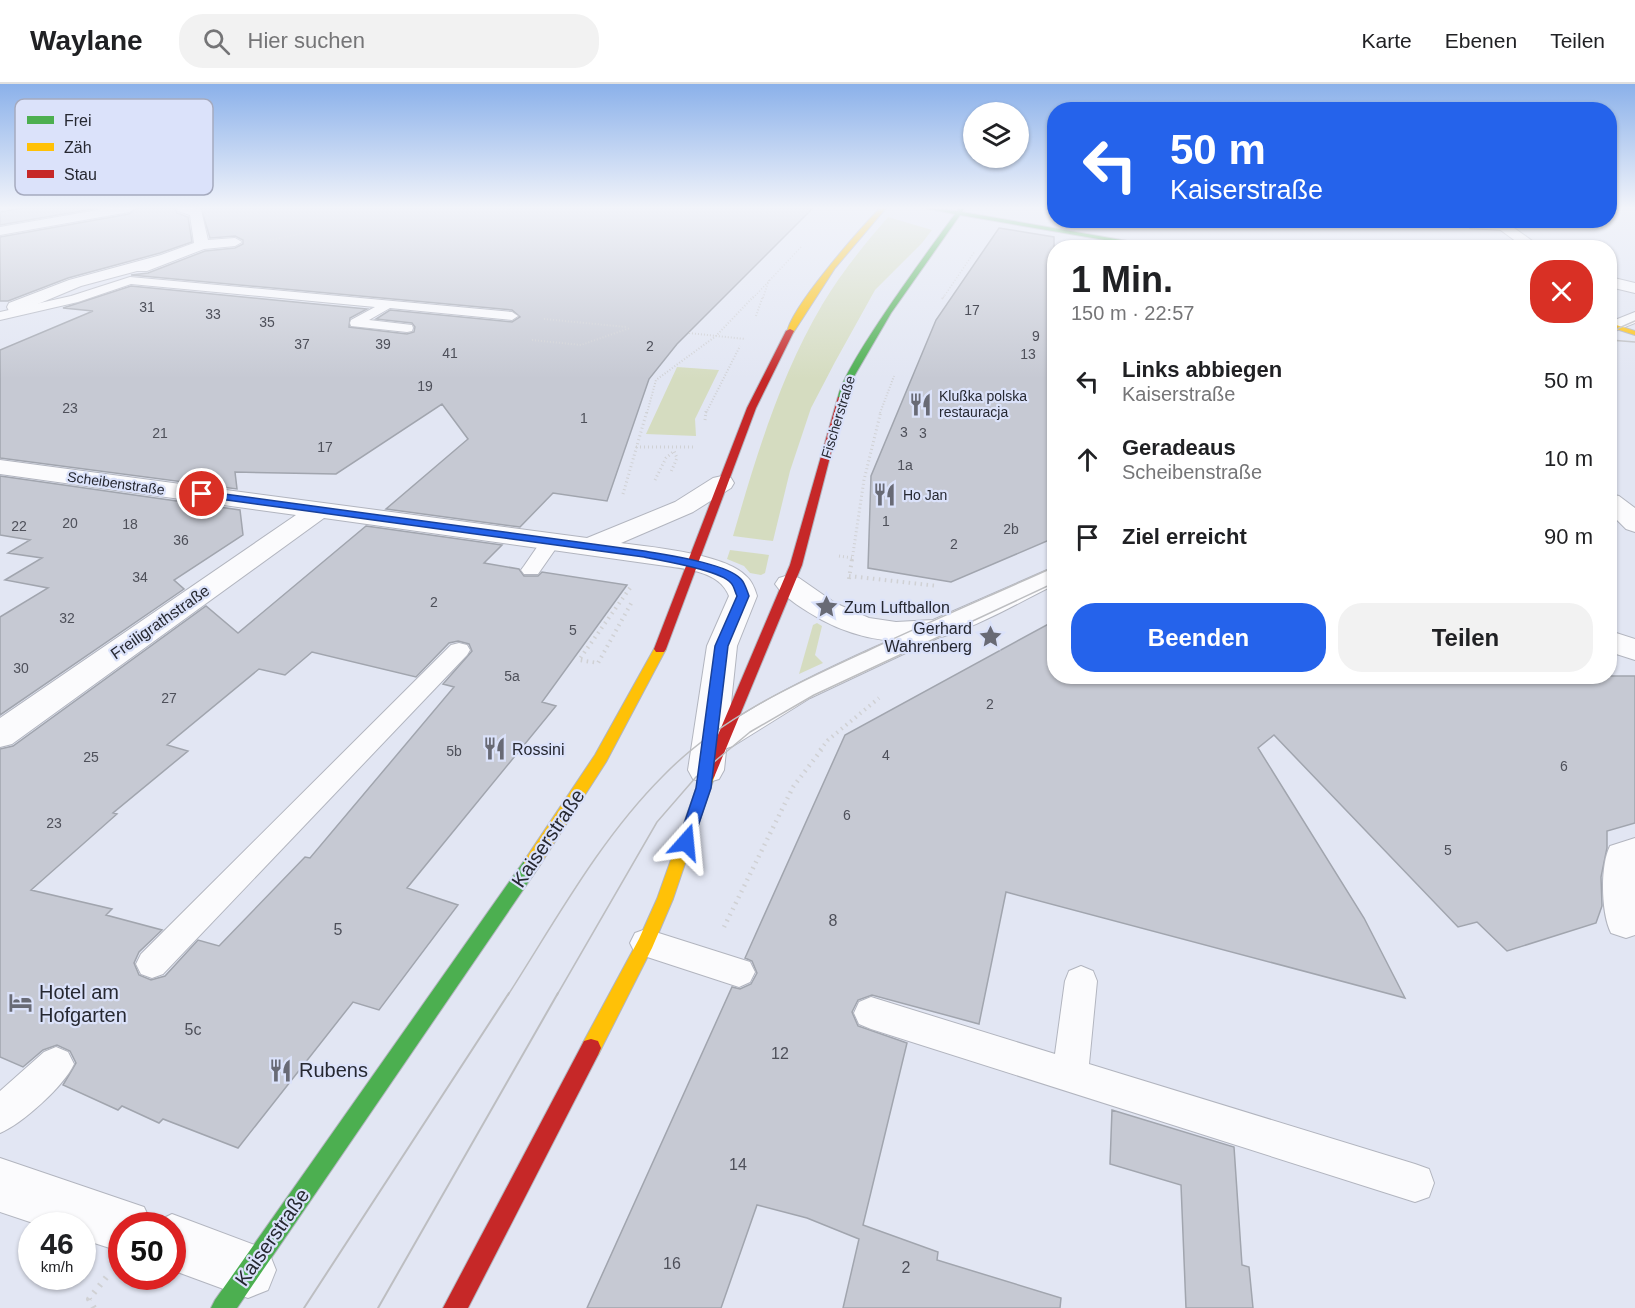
<!DOCTYPE html>
<html lang="de">
<head>
<meta charset="utf-8">
<style>
  body { margin:0; font-family:Helvetica,sans-serif; background:#f2f2f2; color:#202124; height:100vh; display:flex; flex-direction:column; font-size:22px; white-space:nowrap }
  * { box-sizing:border-box; margin:0 }
  p { font-size:20px; color:#757577 }
  .icon { flex:none; width:33px; height:33px; fill:none; stroke:currentColor; stroke-width:2; stroke-linecap:round; stroke-linejoin:round }
  .map { position:relative; flex:1; overflow:hidden }
  .sheet { position:absolute; left:1047px; top:156px; width:570px; height:444px; display:flex; flex-direction:column; background:#fff; border-radius:24px; box-shadow:0 2px 4px #0004 }
  .sheet>* { flex:none }
  .guide { position:absolute; left:1047px; top:18px; width:570px; height:126px; border-radius:24px; box-shadow:0 2px 4px #0004; background:#2563eb; color:#fff; overflow:hidden }
  .buttons { position:absolute; left:963px; top:18px; display:grid; gap:12px }
  .buttons a { display:grid; place-items:center; width:66px; height:66px; border-radius:50%; background:#fff; box-shadow:0 2px 4px #0004; font-size:30px }
  .speed { position:absolute; left:18px; top:1128px; display:flex; gap:12px; font-size:30px; font-weight:700; text-align:center }
  .speed>* { display:grid; place-content:center; width:78px; height:78px; border-radius:50%; background:#fff; box-shadow:0 2px 4px #0004; line-height:1 }
  .speed small { font-size:15px; font-weight:400 }
  .speed .limit { border:9px solid #d22; background:#fff; color:#111 }
  .pin { position:absolute; display:grid; place-items:center; width:51px; height:51px; color:#fff; margin:-26px; border:3px solid #fff; border-radius:50%; box-shadow:0 2px 6px #0007 }
  .me { position:absolute; width:66px; margin:-33px; rotate:18deg; stroke-linejoin:round; filter:drop-shadow(0 0 4px #0008) }
  .turn { display:flex; align-items:center; gap:21px; height:126px; padding:0 24px; font-size:27px }
  .turn .icon { width:78px; height:78px; stroke-width:2.5 }
  .turn b { display:block; font-size:42px; line-height:51px }
  .round { display:grid; place-items:center; flex:none; width:63px; height:63px; border-radius:24px; background:#f2f2f2 }
  .headline { display:flex; align-items:center; justify-content:space-between; height:102px; padding:0 24px }
  h1 { font-size:36px; font-weight:800; line-height:45px }
  .action { display:flex; gap:12px; margin-top:auto; padding:12px 24px }
  .action a { flex:1; height:69px; border-radius:24px; background:#2563eb; color:#fff; font-size:24px; font-weight:800; line-height:69px; text-align:center }
  .action a+a { background:#f2f2f2; color:#202124 }
  ul { padding:0; list-style:none }
  li { display:flex; align-items:center; gap:18px; height:78px; padding:0 24px }
  li div { flex:1 }
  li b { display:block; font-size:22px }
  li em { font-style:normal }
  header { display:flex; align-items:center; gap:36px; box-sizing:border-box; height:84px; padding:0 30px; background:#fff; border-bottom:2px solid #e0e0e0 }
  header strong { font-size:28px }
  nav { display:flex; gap:33px; margin-inline-start:auto; font-size:21px }
  .search { width:420px; height:54px; background:#f2f2f2; display:flex; align-items:center; gap:15px; box-sizing:border-box; padding:0 21px; border-radius:24px; color:#757577; font-size:22px }
  .map>svg:first-child { display:block }
  .green { fill:#d5dcc0 }
  .building { fill:#c6c9d3; stroke:#a1a5ae; stroke-width:1.5; fill-rule:evenodd }
  .lines { fill:none; stroke-linecap:round; stroke-linejoin:round }
  .lane-casing { stroke:#b2b5bf; stroke-width:2 }
  .street-casing { stroke:#b2b5bf; stroke-width:2 }
  .fast-casing { stroke:#b2b5bf; stroke-width:2 }
  .slow-casing { stroke:#b2b5bf; stroke-width:2 }
  .jam-casing { stroke:#b2b5bf; stroke-width:2 }
  .path-far5 { stroke:#d0d1d4; stroke-width:1.5; stroke-dasharray:1 2; stroke-linecap:butt }
  .path-far4 { stroke:#d0d1d4; stroke-width:2; stroke-dasharray:1 2; stroke-linecap:butt }
  .path-far3 { stroke:#d0d1d4; stroke-width:3; stroke-dasharray:1 3; stroke-linecap:butt }
  .path-far2 { stroke:#d0d1d4; stroke-width:4; stroke-dasharray:1.5 4.5; stroke-linecap:butt }
  .path-far1 { stroke:#d0d1d4; stroke-width:4.5; stroke-dasharray:1.5 5; stroke-linecap:butt }
  .path { stroke:#d0d1d4; stroke-width:6; stroke-dasharray:2 7; stroke-linecap:butt }
  .lane { fill:#fbfbfd; fill-rule:evenodd }
  .street { fill:#fbfbfd; fill-rule:evenodd }
  .fast { fill:#4caf50; fill-rule:evenodd }
  .slow { fill:#ffc107; fill-rule:evenodd }
  .jam { fill:#c62828; fill-rule:evenodd }
  .tram-far1 { stroke:#bdbec1; stroke-width:1.5 }
  .tram { stroke:#bdbec1; stroke-width:2 }
  .route { fill:#2563eb; stroke:#184099; stroke-width:1.5 }
  .labels { text-anchor:middle; dominant-baseline:central; stroke-width:4.5; stroke-linejoin:round; paint-order:stroke }
  .number-label { font-size:14px; fill:#4e505a }
  .far-poi-label { font-size:14px; fill:#262831; stroke:#dbe2fa; text-anchor:start }
  .far-street-label { font-size:14px; fill:#262831; stroke:#dbe2fa }
  .poi-label { font-size:16px; fill:#262831; stroke:#dbe2fa; text-anchor:start }
  .street-label { font-size:16px; fill:#262831; stroke:#dbe2fa }
  .near-number-label { font-size:16px; fill:#4e505a }
  .near-street-label { font-size:20px; fill:#262831; stroke:#dbe2fa }
  .near-poi-label { font-size:20px; fill:#262831; stroke:#dbe2fa; text-anchor:start }
  .key { fill:#dbe2fa; stroke:#a5aabe; stroke-width:1.5 }
  .key-label { font-size:16px; fill:#262831 }
</style>
</head>
<body>
<header>
<strong>Waylane</strong>
<div class="search"><svg class="icon" aria-label="search" viewBox="0 0 24 24"><circle cx="10" cy="10" r="6"/><path d="M15 15l6 6"/></svg>Hier suchen</div>
<nav><a>Karte</a><a>Ebenen</a><a>Teilen</a></nav>
</header>
<div class="map">
<svg width="1635" height="1224" viewBox="0 0 1635 1224">
  <rect width="100%" height="100%" fill="#e2e6f3"/>
  <path class="green" d="M 888,133 L 932,146 L 922,159 L 875,206 L 835,278 L 811,324 L 790,387 L 773,457 L 733,452 C 756,373 780,292 822,221 C 841,189 864,161 888,133 Z
    M 677,283 L 719,286 L 695,335 L 696,352 L 646,350 Z
    M 730,466 L 769,471 L 765,489 L 761,491 L 750,489 L 744,482 L 727,475 Z
    M 817,539 L 822,542 L 815,571 L 823,579 L 799,590 L 813,541 Z"/>
  <path class="building" d="M 24,124 L 98,124 L 0,141 L 0,128 Z
    M 137,124 L 175,124 L 177,129 L 188,133 L 192,158 L 160,169 L 68,194 L 8,217 L 0,217 L 0,153 L 129,130 Z
    M 201,124 L 813,124 L 677,260 L 649,295 L 607,417 L 553,409 L 520,443 L 386,425 L 468,355 L 442,320 L 336,390 L 235,388 L 237,405 L 0,374 L 0,266 L 93,227 L 63,224 L 131,202 L 367,225 L 350,234 L 349,243 L 407,250 L 414,248 L 415,243 L 412,239 L 376,235 L 390,226 L 512,238 L 520,233 L 512,226 L 131,191 L 148,189 L 205,167 L 235,164 L 243,160 L 243,156 L 235,152 L 210,154 Z
    M 999,144 L 1054,153 L 1054,454 L 951,498 L 868,484 L 871,392 L 936,236 Z
    M 0,392 L 240,426 L 243,451 L 174,496 L 184,505 L 0,631 L 0,533 L 48,504 L 5,496 L 42,474 L 8,469 L 30,456 L 0,451 Z
    M 366,442 L 502,461 L 484,479 L 519,485 L 524,492 L 538,492 L 542,488 L 627,501 L 542,618 L 556,622 L 407,804 L 458,821 L 379,926 L 353,918 L 238,1064 L 163,1035 L 159,1039 L 122,1022 L 118,1026 L 63,1001 L 76,979 L 70,967 L 57,961 L 43,966 L 23,983 L 0,973 L 0,665 L 13,662 L 206,522 L 238,549 ZM 458,557 L 469,560 L 472,567 L 443,600 L 454,603 L 310,774 L 305,773 L 219,862 L 198,856 L 165,892 L 151,896 L 139,891 L 134,879 L 139,868 L 162,846 L 106,831 L 112,825 L 31,806 L 117,730 L 113,729 L 188,667 L 167,661 L 259,585 L 285,591 L 312,568 L 416,593 L 449,559 Z
    M 1054,537 L 1054,592 L 1635,592 L 1635,739 L 1607,747 L 1607,764 L 1601,793 L 1602,822 L 1596,839 L 1507,867 L 1477,838 L 1458,843 L 1274,651 L 1258,664 L 1364,834 L 1405,914 L 1006,808 L 979,940 L 872,911 L 858,916 L 852,928 L 858,942 L 907,959 L 863,1141 L 938,1168 L 937,1176 L 1061,1214 L 1060,1224 L 843,1224 L 859,1155 L 807,1134 L 757,1121 L 721,1224 L 587,1224 L 732,903 L 740,905 L 751,900 L 757,889 L 752,877 L 745,874 L 845,651 Z
    M 1112,1026 L 1234,1063 L 1242,1181 L 1249,1183 L 1253,1224 L 1186,1224 L 1181,1101 L 1110,1080 Z"/>
  <g class="lines">
    <defs>
      <path id="lane" d="M 1421,136 L 1435,137 L 1440,140 L 1435,143 L 1356,140 L 1351,137 Z
        M 1474,139 L 1502,140 L 1507,143 L 1502,146 L 1470,144 L 1469,142 Z
        M 130,193 L 512,228 L 518,232 L 512,236 L 390,224 L 369,236 L 412,241 L 413,244 L 412,247 L 407,248 L 351,242 L 350,239 L 351,236 L 375,223 L 131,200 L 78,218 L 0,236 L 0,228 L 71,212 Z
        M 551,451 L 558,453 L 561,457 L 538,490 L 524,490 L 521,486 L 524,482 L 544,453 Z
        M 940,537 L 948,539 L 951,544 L 948,549 L 810,614 L 733,662 L 724,665 L 715,662 L 711,656 C 728,628 903,547 940,537 Z
        M 459,559 L 467,561 L 470,566 L 467,571 L 163,890 L 152,894 L 141,890 L 136,880 L 141,870 L 451,561 Z
        M 646,845 L 750,878 L 755,888 L 750,898 L 739,903 L 635,869 L 630,859 L 635,849 Z
        M 1081,882 L 1093,887 L 1097,897 L 1089,980 L 1415,1080 L 1429,1085 L 1434,1099 L 1429,1113 L 1415,1118 L 871,945 L 859,940 L 854,929 L 859,918 L 871,913 L 1055,970 L 1065,897 L 1069,887 Z
        M 56,963 L 68,968 L 74,980 C 64,1002 22,1040 0,1049 L 0,1007 L 44,968 Z"/>
      <path id="street" d="M 109,124 L 135,124 L 129,128 L 0,151 L 0,143 Z
        M 177,124 L 194,124 L 201,126 L 208,156 L 235,154 L 242,158 L 235,162 L 204,165 L 147,187 L 137,187 L 81,202 L 21,227 L 9,227 L 7,223 L 9,219 L 69,196 L 161,171 L 194,159 L 190,131 L 178,127 Z
        M 1487,136 L 1503,136 L 1542,164 L 1525,164 Z
        M 1610,193 L 1635,199 L 1635,209 L 1610,203 Z
        M 1635,228 L 1635,239 L 1610,249 L 1610,238 Z
        M 0,376 L 587,454 L 675,418 L 713,394 L 722,392 L 731,394 L 734,399 L 731,404 L 693,428 L 621,459 C 651,463 726,470 746,492 C 752,497 755,505 757,512 L 737,562 L 724,686 L 719,695 L 706,699 L 693,695 L 688,686 L 707,562 L 729,512 C 720,488 688,485 666,482 L 324,434 L 12,660 L 0,663 L 0,634 L 296,431 L 0,390 Z
        M 1610,410 L 1619,412 L 1635,424 L 1635,448 L 1626,445 L 1610,429 Z
        M 1054,483 L 1054,501 C 1020,518 986,538 951,550 C 910,565 859,556 822,536 C 806,527 785,515 775,500 L 779,494 L 789,491 L 799,494 L 835,519 L 869,534 L 896,538 L 933,536 Z
        M 1610,547 L 1635,555 L 1635,576 L 1610,568 Z
        M 1635,754 L 1635,851 L 1626,854 L 1611,849 C 1601,829 1600,781 1610,762 Z
        M 0,1074 L 144,1123 L 152,1140 L 172,1130 L 268,1166 L 276,1186 L 268,1206 L 248,1214 L 172,1186 L 172,1142 L 122,1142 L 122,1168 L 82,1155 L 82,1142 L 42,1142 L 0,1128 Z"/>
      <path id="fast" d="M 925,124 L 957,127 L 960,124 L 964,124 L 962,128 L 1167,164 L 1151,164 L 960,131 L 891,229 L 849,301 L 845,315 L 838,317 C 835,292 935,158 955,130 Z
        M 532,772 L 538,774 L 540,779 L 538,784 L 237,1224 L 211,1224 L 215,1216 L 526,774 Z"/>
      <path id="slow" d="M 880,124 L 886,124 L 835,184 L 793,249 L 787,249 C 790,224 861,144 880,124 Z
        M 1610,239 L 1635,247 L 1635,251 L 1610,243 Z
        M 660,561 L 666,565 L 606,678 L 538,784 L 532,786 L 526,784 L 524,779 L 526,774 L 595,671 L 654,565 Z
        M 708,686 L 713,687 L 715,691 L 673,815 L 652,864 L 598,971 L 591,973 L 584,971 L 581,964 L 584,957 L 639,855 L 657,815 L 701,691 L 703,687 Z"/>
      <path id="jam" d="M 790,245 L 794,247 L 756,324 L 666,565 L 664,568 L 656,568 L 654,565 L 747,324 L 786,247 Z
        M 838,313 L 845,315 L 802,481 L 715,691 L 713,695 L 703,695 L 701,691 L 790,481 Z
        M 591,955 L 598,957 L 601,964 L 598,971 L 468,1224 L 443,1224 L 584,957 Z"/>
    </defs>
    <use href="#lane" class="lane-casing"/>
    <use href="#street" class="street-casing"/>
    <use href="#fast" class="fast-casing"/>
    <use href="#slow" class="slow-casing"/>
    <use href="#jam" class="jam-casing"/>
    <path class="path-far5" d="M 267,157 L 304,149
      M 753,214 L 801,163
      M 763,214 L 769,196
      M 943,214 L 975,167"/>
    <path class="path-far4" d="M 942,215 L 944,212
      M 756,232 L 763,212
      M 544,235 L 626,243
      M 689,249 L 745,255
      M 532,256 L 581,261 L 630,244
      M 647,329 L 656,296 L 716,252 L 754,212
      M 706,329 L 740,262
      M 880,329 L 894,292"/>
    <path class="path-far3" d="M 705,336 L 706,327
      M 636,363 L 696,363
      M 655,396 L 666,374 L 674,367 L 677,374 L 671,388
      M 623,410 L 647,327
      M 839,472 L 853,474
      M 852,476 L 864,396 L 881,327"/>
    <path class="path-far2" d="M 849,492 L 938,502
      M 849,495 L 852,475
      M 630,504 L 579,576 L 598,579 L 633,516
      M 820,666 L 828,656 L 879,614"/>
    <path class="path-far1" d="M 724,843 L 793,703 L 822,665"/>
    <path class="path" d="M 94,1224 L 89,1215 L 108,1191"/>
    <use href="#lane" class="lane"/>
    <use href="#street" class="street"/>
    <use href="#fast" class="fast"/>
    <use href="#slow" class="slow"/>
    <use href="#jam" class="jam"/>
    <path class="tram-far1" d="M 1610,248 L 1635,237
      M 1610,256 L 1635,258
      M 508,911 C 556,836 600,755 663,692 C 719,634 795,600 867,567 C 929,538 992,511 1054,483
      M 557,911 L 657,738 L 696,693 L 750,648 L 814,611 L 1054,499"/>
    <path class="tram" d="M 304,1224 L 509,909
      M 378,1224 L 558,909"/>
  </g>
  <linearGradient id="sky" x2="0" y2="1"><stop stop-color="#8bb1ea"/><stop offset="0.42" stop-color="#f2f4fa"/><stop offset="1" stop-color="#f2f4fa" stop-opacity="0"/></linearGradient>
  <rect width="1635" height="295" fill="url(#sky)"/>
  <path class="route" d="M 202,407 L 644,467 C 666,471 726,479 741,495 C 745,499 747,507 749,512 L 728,562 L 711,704 L 691,763 L 686,764 L 680,763 L 678,758 L 696,704 L 715,562 L 737,512 C 735,508 734,502 731,499 C 720,486 662,477 644,473 L 198,412 L 197,410 Z"/>
  <defs>
    <symbol id="restaurant-bare" viewBox="-9 -9 18 18"><path d="M-5-6h1v4h1v-4h1v4h1v-4h1v5L-1.5 .5V6h-2V.5L-5-1ZM5-6V6H3V1.5H1.5Q1.5-4 5-6Z" fill="#686a75" stroke="#dbe2fa" stroke-width="2.5" paint-order="stroke"/></symbol>
    <symbol id="sight-bare" viewBox="-9 -9 18 18"><path d="M0-6L1.8-2.2L6-1.7L2.9 1.2L3.7 5.4L0 3.3L-3.7 5.4L-2.9 1.2L-6-1.7L-1.8-2.2Z" fill="#686a75" stroke="#dbe2fa" stroke-width="2.5" paint-order="stroke"/></symbol>
    <symbol id="hotel-bare" viewBox="-9 -9 18 18"><path d="M-6-4.5h1.5V1H6V5H4.5V3h-9V5H-6ZM-4 0a1.8 1.8 0 1 1 3.6 0ZM.5 0V-2.5h3Q6-2.5 6 0Z" fill="#686a75" stroke="#dbe2fa" stroke-width="2.5" paint-order="stroke"/></symbol>
  </defs>
  <g fill-rule="evenodd">
    <use href="#restaurant-bare" x="904" y="304" width="33" height="33"/>
    <use href="#restaurant-bare" x="868" y="394" width="33" height="33"/>
    <use href="#sight-bare" x="810" y="506" width="33" height="33"/>
    <use href="#sight-bare" x="974" y="536" width="33" height="33"/>
    <use href="#restaurant-bare" x="478" y="648" width="33" height="33"/>
    <use href="#hotel-bare" x="4" y="902" width="33" height="33"/>
    <use href="#restaurant-bare" x="264" y="970" width="33" height="33"/>
  </g>
  <g class="labels">
    <g class="number-label">
      <text x="147" y="223">31</text>
      <text x="972" y="226">17</text>
      <text x="213" y="230">33</text>
      <text x="267" y="238">35</text>
      <text x="1036" y="252">9</text>
      <text x="302" y="260">37</text>
      <text x="383" y="260">39</text>
      <text x="650" y="262">2</text>
      <text x="450" y="269">41</text>
      <text x="1028" y="270">13</text>
      <text x="425" y="302">19</text>
      <text x="70" y="324">23</text>
      <text x="584" y="334">1</text>
      <text x="904" y="348">3</text>
      <text x="160" y="349">21</text>
      <text x="923" y="349">3</text>
      <text x="325" y="363">17</text>
      <text x="905" y="381">1a</text>
      <text x="886" y="437">1</text>
      <text x="70" y="439">20</text>
      <text x="130" y="440">18</text>
      <text x="19" y="442">22</text>
      <text x="1011" y="445">2b</text>
      <text x="181" y="456">36</text>
      <text x="954" y="460">2</text>
      <text x="140" y="493">34</text>
      <text x="434" y="518">2</text>
      <text x="67" y="534">32</text>
      <text x="573" y="546">5</text>
      <text x="21" y="584">30</text>
      <text x="512" y="592">5a</text>
      <text x="169" y="614">27</text>
      <text x="990" y="620">2</text>
      <text x="454" y="667">5b</text>
      <text x="886" y="671">4</text>
      <text x="91" y="673">25</text>
      <text x="1564" y="682">6</text>
      <text x="847" y="731">6</text>
      <text x="54" y="739">23</text>
      <text x="1448" y="766">5</text>
    </g>
    <g class="far-poi-label">
      <text x="939" y="312">Klußka polska<tspan x="939" dy="16">restauracja</tspan></text>
      <text x="903" y="411">Ho Jan</text>
    </g>
    <g class="far-street-label">
      <text transform="translate(838 333) rotate(-73)">Fischerstraße</text>
      <text transform="translate(116 399) rotate(8)">Scheibenstraße</text>
    </g>
    <g class="poi-label">
      <text x="844" y="523">Zum Luftballon</text>
      <text x="972" y="544" text-anchor="end">Gerhard<tspan x="972" dy="18">Wahrenberg</tspan></text>
      <text x="512" y="665">Rossini</text>
    </g>
    <g class="street-label">
      <text transform="translate(160 538) rotate(-35)">Freiligrathstraße</text>
    </g>
    <g class="near-number-label">
      <text x="833" y="836">8</text>
      <text x="338" y="845">5</text>
      <text x="193" y="945">5c</text>
      <text x="780" y="969">12</text>
      <text x="738" y="1080">14</text>
      <text x="672" y="1179">16</text>
      <text x="906" y="1183">2</text>
    </g>
    <g class="near-street-label">
      <text transform="translate(548 754) rotate(-56)">Kaiserstraße</text>
      <text transform="translate(272 1153) rotate(-55)">Kaiserstraße</text>
    </g>
    <g class="near-poi-label">
      <text x="39" y="908">Hotel am<tspan x="39" dy="23">Hofgarten</tspan></text>
      <text x="299" y="986">Rubens</text>
    </g>
  </g>
  <rect x="15" y="15" width="198" height="96" rx="9" class="key"/>
  <rect x="27" y="32" width="27" height="8" fill="#4caf50"/>
  <rect x="27" y="59" width="27" height="8" fill="#ffc107"/>
  <rect x="27" y="86" width="27" height="8" fill="#c62828"/>
  <g class="key-label">
    <text x="64" y="42">Frei</text>
    <text x="64" y="69">Zäh</text>
    <text x="64" y="96">Stau</text>
  </g>
</svg>
<div class="buttons">
<a><svg class="icon" aria-label="layers" viewBox="0 0 24 24"><path d="M12 4l9 5-9 5-9-5zM3 14l9 5 9-5"/></svg></a>
</div>
<div class="speed"><div>46<small>km/h</small></div><div class="limit">50</div></div>
<div class="pin" style="left:202px;top:410px;background:#d93025"><svg class="icon" aria-label="arrive" viewBox="0 0 24 24"><path d="M6 21V4h12l-3 4 3 4H6"/></svg></div>
<svg class="me" style="left:686px;top:758px" viewBox="-20 -20 40 40"><path d="M0-17L14 15 0 8-14 15z" fill="#2563eb" stroke="#fff" stroke-width="4"/></svg>
<div class="guide">
<div class="turn"><svg class="icon" aria-label="left" viewBox="0 0 24 24"><path d="M17 20v-9H6M10 6l-5 5 5 5"/></svg><div><b>50 m</b>Kaiserstraße</div></div>
</div>
<section class="sheet">
<div class="headline"><div><h1>1 Min.</h1><p>150 m · 22:57</p></div><a class="round" style="background:#d93025;color:#fff"><svg class="icon" aria-label="close" viewBox="0 0 24 24"><path d="M6 6l12 12M18 6L6 18"/></svg></a></div>
<ul>
<li><svg class="icon" aria-label="left" viewBox="0 0 24 24"><path d="M17 20v-9H6M10 6l-5 5 5 5"/></svg><div><b>Links abbiegen</b><p>Kaiserstraße</p></div><em>50 m</em></li>
<li><svg class="icon" aria-label="ahead" viewBox="0 0 24 24"><path d="M12 20V5M6 11l6-6 6 6"/></svg><div><b>Geradeaus</b><p>Scheibenstraße</p></div><em>10 m</em></li>
<li><svg class="icon" aria-label="arrive" viewBox="0 0 24 24"><path d="M6 21V4h12l-3 4 3 4H6"/></svg><div><b>Ziel erreicht</b></div><em>90 m</em></li>
</ul>
<div class="action"><a>Beenden</a><a>Teilen</a></div>
</section>
</div>
</body>
</html>
